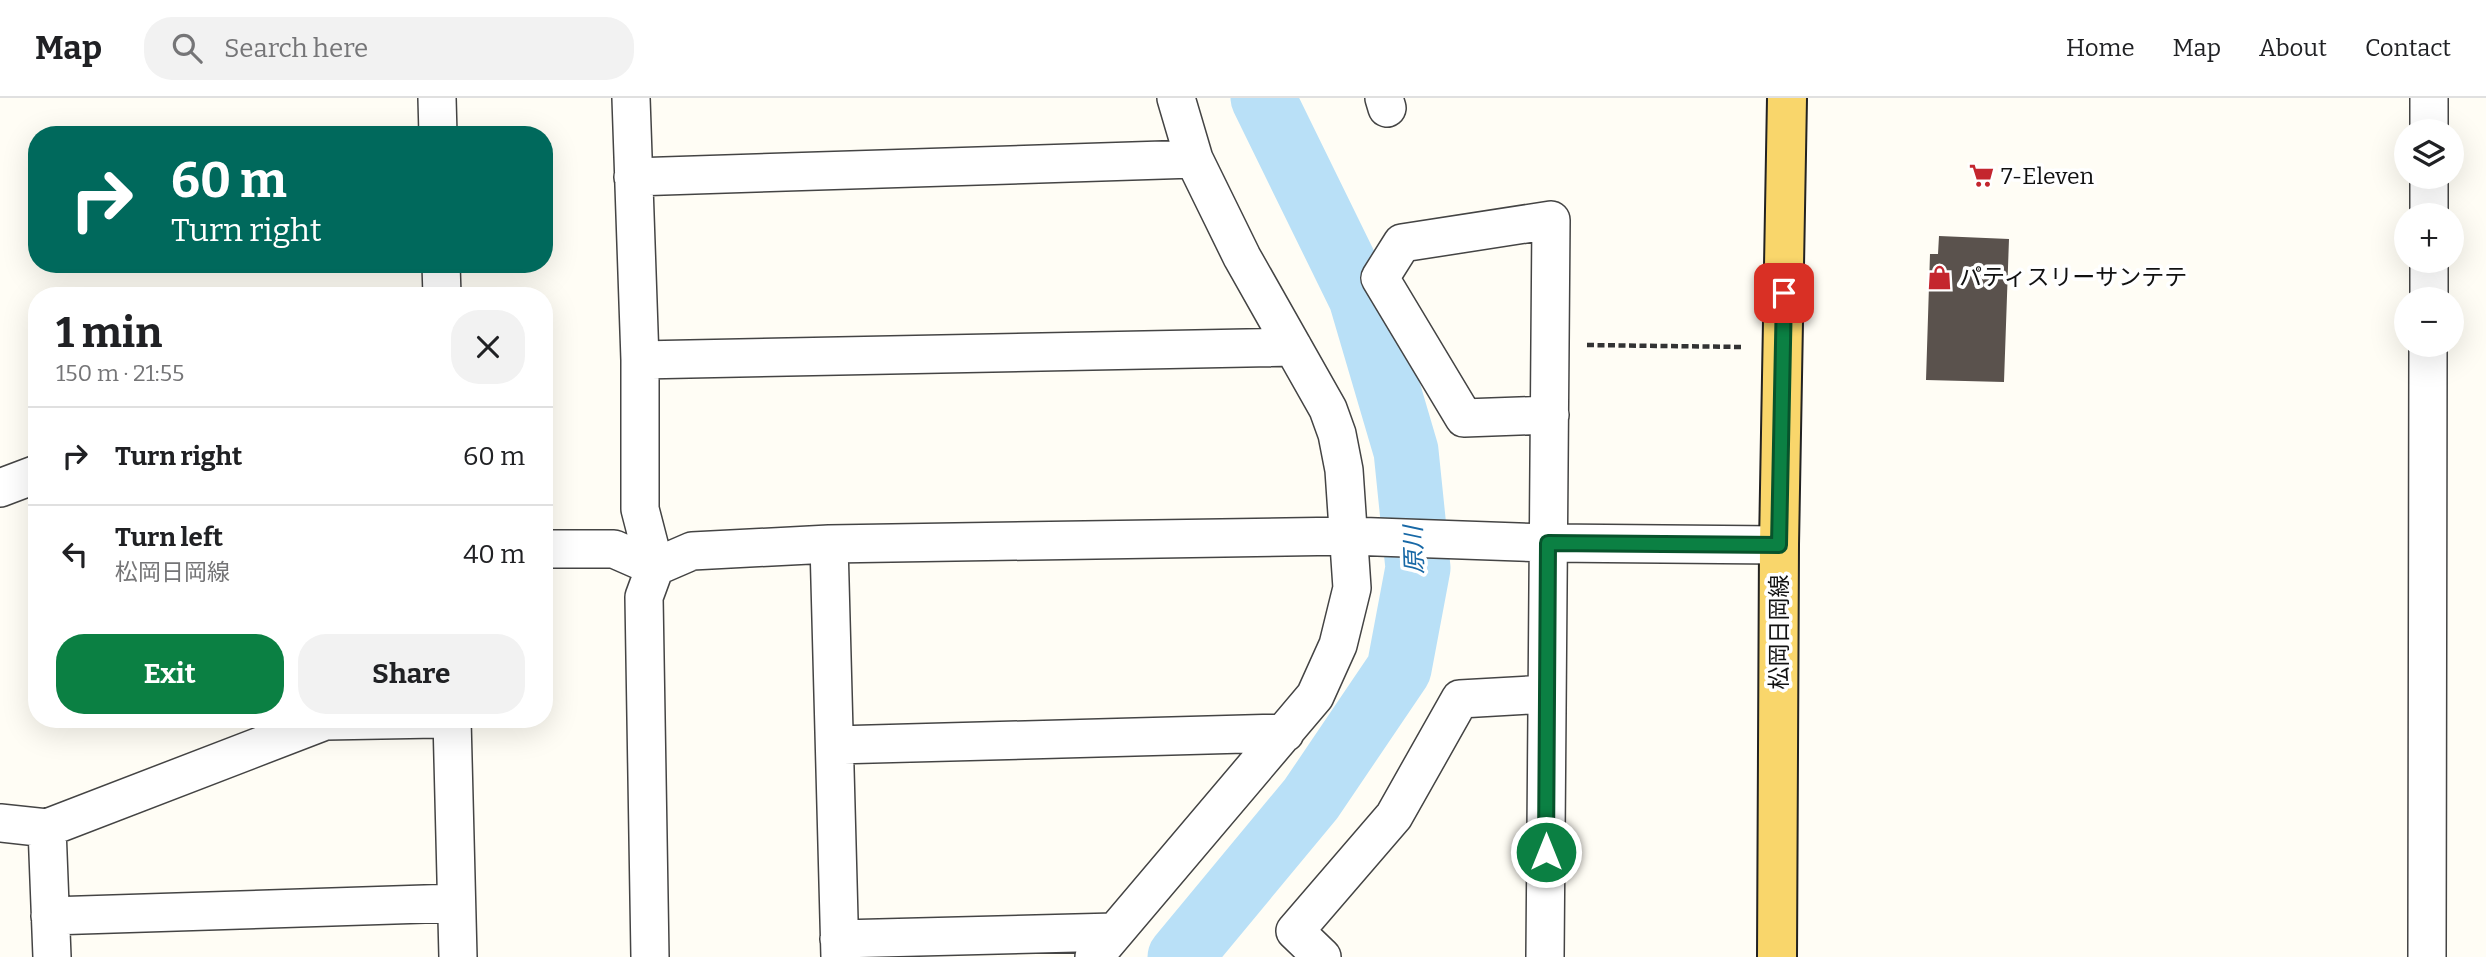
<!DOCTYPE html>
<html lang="en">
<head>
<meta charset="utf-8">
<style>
  body { margin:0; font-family:Bitter,"Noto Sans JP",serif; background:#f2f2f2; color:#202124; height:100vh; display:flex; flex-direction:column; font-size:26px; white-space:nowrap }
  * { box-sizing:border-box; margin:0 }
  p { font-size:23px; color:#757577 }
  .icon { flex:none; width:38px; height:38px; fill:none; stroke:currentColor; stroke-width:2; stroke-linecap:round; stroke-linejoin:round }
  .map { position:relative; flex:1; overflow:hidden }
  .panel { position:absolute; left:28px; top:189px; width:525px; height:441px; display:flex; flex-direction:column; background:#fff; border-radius:28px; box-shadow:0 7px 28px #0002 }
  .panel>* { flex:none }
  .banner { position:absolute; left:28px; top:28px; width:525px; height:147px; border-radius:28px; box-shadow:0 7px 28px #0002; background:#00695c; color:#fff; overflow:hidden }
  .buttons { position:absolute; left:2394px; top:21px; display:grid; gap:14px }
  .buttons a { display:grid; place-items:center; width:70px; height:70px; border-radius:50%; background:#fff; box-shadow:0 7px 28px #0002; font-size:35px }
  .pin { position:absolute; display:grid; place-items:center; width:60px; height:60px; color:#fff; margin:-30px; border-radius:14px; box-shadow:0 4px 10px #0006 }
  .me { position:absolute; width:77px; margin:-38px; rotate:0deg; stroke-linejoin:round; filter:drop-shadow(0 0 5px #0008) }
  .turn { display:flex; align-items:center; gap:24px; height:147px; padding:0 28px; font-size:32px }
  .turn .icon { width:91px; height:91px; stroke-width:2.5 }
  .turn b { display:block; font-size:49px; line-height:60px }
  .round { display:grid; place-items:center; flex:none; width:74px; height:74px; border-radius:28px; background:#f2f2f2 }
  .summary { display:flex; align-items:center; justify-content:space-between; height:119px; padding:0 28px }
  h1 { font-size:42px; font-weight:700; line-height:52px }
  .cta { display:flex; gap:14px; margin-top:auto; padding:14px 28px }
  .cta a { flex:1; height:80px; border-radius:28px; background:#0b8043; color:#fff; font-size:28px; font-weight:700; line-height:80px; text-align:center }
  .cta a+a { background:#f2f2f2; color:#202124 }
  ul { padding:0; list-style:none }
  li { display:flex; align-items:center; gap:21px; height:98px; padding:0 28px; border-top:2px solid #e0e0e0 }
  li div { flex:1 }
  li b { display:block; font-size:26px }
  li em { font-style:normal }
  header { display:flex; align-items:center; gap:42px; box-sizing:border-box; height:98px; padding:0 35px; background:#fff; border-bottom:2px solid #e0e0e0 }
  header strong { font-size:33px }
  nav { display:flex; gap:38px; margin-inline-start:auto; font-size:24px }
  .search { width:490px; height:63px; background:#f2f2f2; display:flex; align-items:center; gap:18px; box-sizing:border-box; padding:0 24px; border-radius:28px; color:#757577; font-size:26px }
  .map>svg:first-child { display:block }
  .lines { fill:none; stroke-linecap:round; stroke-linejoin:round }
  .river { stroke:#b9e0f7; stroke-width:65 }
  .building { fill:#5a524d }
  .minor-casing { stroke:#444; stroke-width:40 }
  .major-casing { stroke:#222; stroke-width:42 }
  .path { stroke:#333; stroke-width:4.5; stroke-dasharray:7 3.5; stroke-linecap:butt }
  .minor { stroke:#fff; stroke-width:37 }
  .major { stroke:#f9d66b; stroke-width:38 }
  .route-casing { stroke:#07532c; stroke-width:18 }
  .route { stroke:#0b8043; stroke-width:12 }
  .labels { text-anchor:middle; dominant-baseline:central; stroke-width:7; stroke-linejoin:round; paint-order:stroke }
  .poi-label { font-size:23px; fill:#111; stroke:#fff; text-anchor:start }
  .street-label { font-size:23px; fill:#111; stroke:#fff }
  .water-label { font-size:24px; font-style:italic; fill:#1768a6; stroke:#fff }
</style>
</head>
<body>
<header>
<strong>Map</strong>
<div class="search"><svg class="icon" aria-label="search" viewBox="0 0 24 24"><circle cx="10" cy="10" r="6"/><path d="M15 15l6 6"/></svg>Search here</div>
<nav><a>Home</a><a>Map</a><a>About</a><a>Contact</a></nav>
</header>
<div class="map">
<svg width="2486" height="859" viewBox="0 0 2486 859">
  <rect width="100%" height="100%" fill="#fffdf5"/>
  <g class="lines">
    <path class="river" d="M 1180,859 L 1311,701 L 1399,571 L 1418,470 L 1406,353 L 1361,200 L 1263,0"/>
  </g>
  <path class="building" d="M 1939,138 L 2009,141 L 2004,284 L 1926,282 L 1930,156 L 1938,156 Z"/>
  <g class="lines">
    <defs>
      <path id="minor" d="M 437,0 L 438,37
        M 631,0 L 640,262 L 640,411 L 655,469
        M 1384,0 L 1387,10
        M 2429,33 L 2429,0
        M 633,79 L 1194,61
        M 2429,117 L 2429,79
        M 441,166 L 442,198
        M 2429,201 L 2429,163
        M 640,262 L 1293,249
        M 0,390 L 37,376
        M 829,446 L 840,859
        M 544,451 L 614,451 L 655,469
        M 452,621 L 458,859
        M 835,647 L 1285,635
        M 0,725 L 47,730 L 325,623 L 437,621
        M 47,730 L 52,859
        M 50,818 L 456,805
        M 839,841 L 1115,834
        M 650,859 L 644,499 L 655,469 L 692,453 L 829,446 L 1349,438 L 1548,445 L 1779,447
        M 1094,859 L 1315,598 L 1338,547 L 1352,490 L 1344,372 L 1337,336 L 1328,311 L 1242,159 L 1194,61 L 1176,0
        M 1322,859 L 1295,833 L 1394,718 L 1460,601 L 1547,596
        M 1545,859 L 1551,122 L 1402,145 L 1380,180 L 1464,320 L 1550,317
        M 2427,859 L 2428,247"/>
      <path id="major" d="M 1777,859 L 1779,447 L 1787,0"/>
    </defs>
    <use href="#minor" class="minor-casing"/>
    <use href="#major" class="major-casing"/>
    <path class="path" d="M 1587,247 L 1743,249"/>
    <use href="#minor" class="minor"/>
    <use href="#major" class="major"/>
  </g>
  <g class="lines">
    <defs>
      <path id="route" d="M 1546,754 L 1548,445 L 1779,447 L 1784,195"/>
    </defs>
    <use href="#route" class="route-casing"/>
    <use href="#route" class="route"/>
  </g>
  <defs>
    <symbol id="supermarket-bare" viewBox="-9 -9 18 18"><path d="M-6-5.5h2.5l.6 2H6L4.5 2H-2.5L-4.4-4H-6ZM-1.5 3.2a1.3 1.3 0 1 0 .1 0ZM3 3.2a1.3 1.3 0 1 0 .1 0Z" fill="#c4262e" stroke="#fff" stroke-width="2.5" paint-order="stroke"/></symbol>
    <symbol id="shop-bare" viewBox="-9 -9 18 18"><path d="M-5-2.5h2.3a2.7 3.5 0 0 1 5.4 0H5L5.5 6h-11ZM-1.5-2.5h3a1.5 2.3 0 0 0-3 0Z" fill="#c4262e" stroke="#fff" stroke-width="2.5" paint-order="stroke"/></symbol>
  </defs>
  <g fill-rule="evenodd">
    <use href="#supermarket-bare" x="1964" y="60" width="35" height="35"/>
    <use href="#shop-bare" x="1922" y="162" width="35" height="35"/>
  </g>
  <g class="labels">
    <g class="poi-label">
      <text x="2001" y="78">7-Eleven</text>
      <text x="1959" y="179">パティスリーサンテテ</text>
    </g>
    <g class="street-label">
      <text transform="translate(1779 534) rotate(-90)">松岡日岡線</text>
    </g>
    <g class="water-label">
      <text transform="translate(1414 452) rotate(-92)">原川</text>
    </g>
  </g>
</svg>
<div class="buttons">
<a><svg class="icon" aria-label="layers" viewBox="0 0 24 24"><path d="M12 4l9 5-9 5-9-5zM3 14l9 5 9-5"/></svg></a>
<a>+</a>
<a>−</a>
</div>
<div class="pin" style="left:1784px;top:195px;background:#d93025"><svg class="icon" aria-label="arrive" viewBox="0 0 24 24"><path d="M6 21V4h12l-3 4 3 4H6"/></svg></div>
<svg class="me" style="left:1546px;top:754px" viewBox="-20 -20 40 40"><circle r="17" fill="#0b8043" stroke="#fff" stroke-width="3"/><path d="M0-11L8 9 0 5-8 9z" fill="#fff"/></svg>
<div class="banner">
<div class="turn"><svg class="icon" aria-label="right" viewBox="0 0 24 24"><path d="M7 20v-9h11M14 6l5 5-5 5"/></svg><div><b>60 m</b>Turn right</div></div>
</div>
<section class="panel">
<div class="summary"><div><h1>1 min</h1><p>150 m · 21:55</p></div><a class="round"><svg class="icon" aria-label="close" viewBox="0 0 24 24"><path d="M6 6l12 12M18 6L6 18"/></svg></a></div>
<ul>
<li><svg class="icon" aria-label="right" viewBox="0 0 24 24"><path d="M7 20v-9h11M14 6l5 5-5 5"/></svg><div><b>Turn right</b></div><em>60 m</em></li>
<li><svg class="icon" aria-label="left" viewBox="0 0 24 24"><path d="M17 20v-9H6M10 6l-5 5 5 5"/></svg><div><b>Turn left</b><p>松岡日岡線</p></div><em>40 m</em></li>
</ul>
<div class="cta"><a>Exit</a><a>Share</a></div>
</section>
</div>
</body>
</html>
